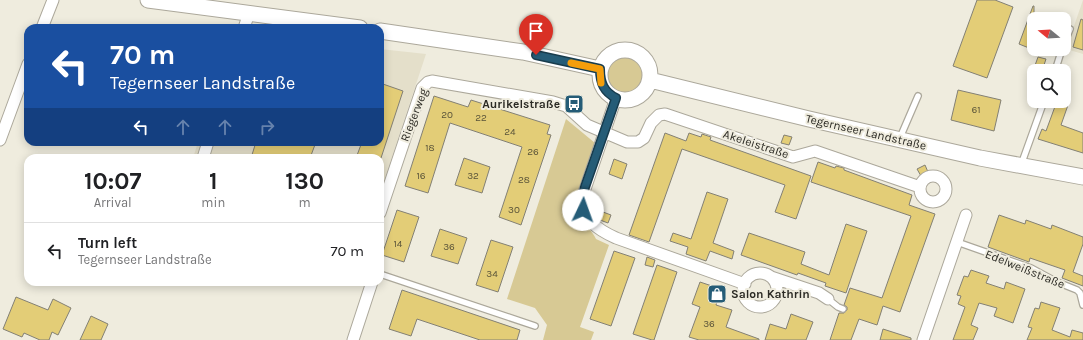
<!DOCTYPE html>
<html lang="en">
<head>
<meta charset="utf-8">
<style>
  body { margin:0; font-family:Karla,sans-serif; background:#f6f6f6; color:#202124; height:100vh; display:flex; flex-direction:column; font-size:15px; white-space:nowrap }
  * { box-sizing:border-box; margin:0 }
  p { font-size:13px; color:#757577 }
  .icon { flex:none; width:22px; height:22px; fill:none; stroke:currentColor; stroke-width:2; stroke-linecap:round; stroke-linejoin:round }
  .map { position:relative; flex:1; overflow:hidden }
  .sheet { position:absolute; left:24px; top:154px; width:360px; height:132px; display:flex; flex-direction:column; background:#fff; border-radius:12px; box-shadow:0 2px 10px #0003 }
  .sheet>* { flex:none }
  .top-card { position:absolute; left:24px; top:24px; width:360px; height:122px; border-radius:12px; box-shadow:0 2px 10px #0003; background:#1a4fa0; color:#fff; overflow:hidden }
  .needle { width:26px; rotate:288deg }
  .controls { position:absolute; left:1027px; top:12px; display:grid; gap:8px }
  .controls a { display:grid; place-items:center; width:44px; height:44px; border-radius:8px; background:#fff; box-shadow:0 2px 10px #0003; font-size:20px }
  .pin { position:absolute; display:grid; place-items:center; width:34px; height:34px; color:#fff; margin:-41px -17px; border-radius:50% 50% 50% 0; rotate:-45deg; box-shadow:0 0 4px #0007 }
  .pin .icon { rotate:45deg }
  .me { position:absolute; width:44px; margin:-22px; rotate:3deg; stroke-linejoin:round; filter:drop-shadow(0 0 3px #0008) }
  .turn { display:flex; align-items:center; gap:14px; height:84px; padding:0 20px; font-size:18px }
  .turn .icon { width:52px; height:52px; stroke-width:2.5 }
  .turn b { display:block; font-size:28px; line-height:34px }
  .lanes { display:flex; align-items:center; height:38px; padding:0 20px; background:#0003; justify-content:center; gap:20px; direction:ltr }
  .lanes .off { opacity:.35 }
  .eta { display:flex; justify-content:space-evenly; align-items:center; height:68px; text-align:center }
  .eta b { font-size:24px; font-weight:700; line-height:28px }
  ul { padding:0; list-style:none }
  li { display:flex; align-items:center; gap:12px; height:56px; padding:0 20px; border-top:1px solid #e0e0e0 }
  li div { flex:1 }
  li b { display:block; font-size:15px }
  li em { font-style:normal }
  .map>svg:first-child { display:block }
  .built { fill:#e4dfca }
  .green { fill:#d7c994 }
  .building { fill:#e3cd77; stroke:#838074 }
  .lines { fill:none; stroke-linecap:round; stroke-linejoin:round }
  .lane-casing { stroke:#aca89b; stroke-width:8 }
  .street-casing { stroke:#aca89b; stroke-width:13 }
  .secondary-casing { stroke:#aca89b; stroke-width:17 }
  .lane { stroke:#fff; stroke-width:5.5 }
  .street { stroke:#fff; stroke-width:11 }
  .secondary { stroke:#fff; stroke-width:15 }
  .route-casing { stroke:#183c4d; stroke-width:10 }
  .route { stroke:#255c77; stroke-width:7 }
  .slow { stroke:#f59e0b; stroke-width:7 }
  .labels { text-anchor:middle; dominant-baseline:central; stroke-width:4; stroke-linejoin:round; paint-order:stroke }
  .number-label { font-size:10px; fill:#595339 }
  .poi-label { font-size:12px; font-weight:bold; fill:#2b2a24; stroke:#efecde; text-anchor:end }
  .street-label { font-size:12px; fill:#2b2a24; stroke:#efecde }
</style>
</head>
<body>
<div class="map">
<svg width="1083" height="340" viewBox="0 0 1083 340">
  <rect width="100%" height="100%" fill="#efecde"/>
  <path class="built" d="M 1083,0 L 1083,54 L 1066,49 Z
    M 380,49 L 426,54 L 380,193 L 380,158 L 193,158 L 198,142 L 380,142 Z"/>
  <path class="green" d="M604 74a20 20 0 1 1 40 0a20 20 0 1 1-40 0Z
    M 566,119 L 595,143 C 586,170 572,193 584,221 C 587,228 593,232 596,239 L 609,245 L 580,327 L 594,332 L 591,340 L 543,340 L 547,325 L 535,308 L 507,299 Z"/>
  <path class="building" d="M 977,0 L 995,0 L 1013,7 L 987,78 L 953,66 Z
    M 1033,6 L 1034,6 L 1034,50 L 1019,44 Z
    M 1081,19 L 1083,20 L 1083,50 L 1073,47 Z
    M 1038,57 L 1046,59 L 1042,71 L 1033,71 Z
    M 380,83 L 403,91 L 381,158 L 356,158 L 362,142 L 380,142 Z
    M 958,90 L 1001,100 L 994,131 L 951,120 Z
    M 434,96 L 468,107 L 471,100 L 550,125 L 547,134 L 551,135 L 521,225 L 499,217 L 522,147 L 450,123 L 428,193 L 405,186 Z
    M 1057,101 L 1068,105 L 1061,125 L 1083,133 L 1083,153 L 1038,139 L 1042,129 L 1046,131 Z
    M 665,133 L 686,141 L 689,133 L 701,137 L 702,134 L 711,137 L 710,140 L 811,176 L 796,219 L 775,212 L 785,185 L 682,149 L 649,242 L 629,235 Z
    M 784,135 L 792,137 L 789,145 L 781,143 Z
    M 256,142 L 316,142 L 310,158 L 251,158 Z
    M 464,158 L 490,167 L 482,193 L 455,185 Z
    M 614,159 L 627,164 L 622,179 L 609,174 Z
    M 818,162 L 835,168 L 836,166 L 844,168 L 844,170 L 912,195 L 909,205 L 935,214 L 900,312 L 883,306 L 877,325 L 859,319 L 851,340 L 830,340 L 839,313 L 844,313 L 847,310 L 847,307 L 844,305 L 850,288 L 882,298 L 911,216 L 811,182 Z
    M 925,165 L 928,172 L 921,176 L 917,169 Z
    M 707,192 L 728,199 L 713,243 L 734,251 L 732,259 L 710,251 L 706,261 L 686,254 L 688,247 L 670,241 L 673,233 L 691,239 Z
    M 397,210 L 419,217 L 404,262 L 382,255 Z
    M 603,212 L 611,215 L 608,223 L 600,220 Z
    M 999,215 L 1025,224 L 1026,220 L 1051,229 L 1052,225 L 1083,237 L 1083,244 L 1073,272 L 1083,276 L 1083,286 L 1062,278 L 1065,270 L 1030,258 L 1029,262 L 988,247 Z
    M 846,224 L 867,231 L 846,293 L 825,286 L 826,283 L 798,273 L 797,275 L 741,255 L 749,233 L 805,252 L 801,264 L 829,275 Z
    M 440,229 L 467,238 L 458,264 L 431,256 Z
    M 491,240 L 513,247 L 498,292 L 476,285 Z
    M 614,251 L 635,258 L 611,326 L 590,319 Z
    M 647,257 L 655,260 L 653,267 L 645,265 Z
    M 657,265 L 677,272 L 654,340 L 652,340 L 633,334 Z
    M 971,270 L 989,276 L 986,283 L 1004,289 L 1006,282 L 1025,289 L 1013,323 L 994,316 L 997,308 L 979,303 L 971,325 L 978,328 L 973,340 L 953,340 L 965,307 L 958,304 L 961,296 L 957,295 L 964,276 L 968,277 Z
    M 700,282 L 721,289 L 716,305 L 732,310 L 726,327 L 759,339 L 759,340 L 699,340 L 689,337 L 700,307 L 692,304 Z
    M 402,290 L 520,330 L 517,340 L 480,340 L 417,319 L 411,336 L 389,329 Z
    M 16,297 L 48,310 L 53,299 L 71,308 L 58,335 L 52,332 L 49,340 L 40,340 L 24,333 L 22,337 L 3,329 Z
    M 1041,302 L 1060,308 L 1052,330 L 1070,337 L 1072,330 L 1083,333 L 1083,340 L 1027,340 L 1032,328 L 1028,327 L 1035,308 L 1039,309 Z
    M 791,314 L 813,322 L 806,340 L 765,340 L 770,324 L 786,329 Z
    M 91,316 L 108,324 L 101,340 L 80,340 Z
    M 883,329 L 911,338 L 911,340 L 880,340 Z"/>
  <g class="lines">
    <defs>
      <path id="lane" d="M 1064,44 L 1070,29
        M 1055,71 L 1062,49
        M 899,140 L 918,96
        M 1021,165 L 1044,101
        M 957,242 L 1031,268 L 1057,282 L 1077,290 L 1080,293 L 1083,305
        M 380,274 L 535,326
        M 828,299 L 838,307 L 843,309"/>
      <path id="street" d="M 42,28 L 53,0
        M 244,28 L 249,13
        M 616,98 L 582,198 C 584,220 596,229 616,238 L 745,284
        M 0,140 L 28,64
        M 203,158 L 208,142
        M920 189a13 13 0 1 1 26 0a13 13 0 1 1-26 0Z
        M 380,213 L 422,88 L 428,82 L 432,81 L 553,102 L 566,106 L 587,125 L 627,142 L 638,142 L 644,138 L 651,123 L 659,115 L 665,114 L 793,157 L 815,151 L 920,187
        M743 290a17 17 0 1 1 34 0a17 17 0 1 1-34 0Z
        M 771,277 L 819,293 L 828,299
        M 353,340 L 372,282
        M 923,340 L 966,215"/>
      <path id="secondary" d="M 148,0 L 360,28
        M 380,31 L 523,52 L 600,69
        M600 75a25 25 0 1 1 50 0a25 25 0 1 1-50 0Z
        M 650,80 L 809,119 L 980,158 L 1083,177"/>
    </defs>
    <use href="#lane" class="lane-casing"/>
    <use href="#street" class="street-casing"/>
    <use href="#secondary" class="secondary-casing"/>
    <use href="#lane" class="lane"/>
    <use href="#street" class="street"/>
    <use href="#secondary" class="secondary"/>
  </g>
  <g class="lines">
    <defs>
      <path id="route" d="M 536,55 L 600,69 C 600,83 604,92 616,98 L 585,187 L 582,198 L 583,210"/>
    </defs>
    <use href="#route" class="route-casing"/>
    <use href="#route" class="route"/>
    <path class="slow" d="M 571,63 L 600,69 L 601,83"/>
  </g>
  <defs>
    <symbol id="bus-square" viewBox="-11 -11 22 22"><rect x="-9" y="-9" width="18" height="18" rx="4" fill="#255c77" stroke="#efecde"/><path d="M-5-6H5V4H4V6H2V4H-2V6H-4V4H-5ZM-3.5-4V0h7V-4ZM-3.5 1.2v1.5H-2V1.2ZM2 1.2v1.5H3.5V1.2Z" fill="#fff"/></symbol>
    <symbol id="shop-square" viewBox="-11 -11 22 22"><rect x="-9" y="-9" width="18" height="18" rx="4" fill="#255c77" stroke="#efecde"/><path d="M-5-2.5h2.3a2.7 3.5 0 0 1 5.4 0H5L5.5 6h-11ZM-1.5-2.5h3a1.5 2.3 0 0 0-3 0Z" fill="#fff"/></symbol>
  </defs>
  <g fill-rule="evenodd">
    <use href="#bus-square" x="563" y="93" width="22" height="22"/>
    <use href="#shop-square" x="706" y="283" width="22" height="22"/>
  </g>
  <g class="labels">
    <g class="number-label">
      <text x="976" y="110">61</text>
      <text x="447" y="115">20</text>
      <text x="481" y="118">22</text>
      <text x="510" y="132">24</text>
      <text x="430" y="148">18</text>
      <text x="533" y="152">26</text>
      <text x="421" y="176">16</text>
      <text x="473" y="176">32</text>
      <text x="524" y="180">28</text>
      <text x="514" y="210">30</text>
      <text x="398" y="244">14</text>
      <text x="449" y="247">36</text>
      <text x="492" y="274">34</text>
      <text x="709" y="324">36</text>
    </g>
    <g class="poi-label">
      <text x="560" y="104">Aurikelstraße</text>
      <text x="731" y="294" text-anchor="start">Salon Kathrin</text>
    </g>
    <g class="street-label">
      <text transform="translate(414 115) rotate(-69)">Riegerweg</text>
      <text transform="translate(866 132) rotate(13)">Tegernseer Landstraße</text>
      <text transform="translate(756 144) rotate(18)">Akeleistraße</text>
      <text transform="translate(1025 269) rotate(22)">Edelweißstraße</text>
    </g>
  </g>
</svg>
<div class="controls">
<a><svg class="needle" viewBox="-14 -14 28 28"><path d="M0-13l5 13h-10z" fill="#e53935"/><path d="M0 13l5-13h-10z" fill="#757577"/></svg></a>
<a><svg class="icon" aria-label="search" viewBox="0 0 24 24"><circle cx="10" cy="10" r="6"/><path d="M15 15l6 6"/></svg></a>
</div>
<div class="pin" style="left:536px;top:55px;background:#d93025"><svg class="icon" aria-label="arrive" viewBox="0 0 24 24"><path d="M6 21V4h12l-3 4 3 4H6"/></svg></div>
<svg class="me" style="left:583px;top:210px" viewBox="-20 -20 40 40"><circle r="19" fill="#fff"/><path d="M0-13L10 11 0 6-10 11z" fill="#255c77"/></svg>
<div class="top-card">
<div class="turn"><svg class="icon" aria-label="left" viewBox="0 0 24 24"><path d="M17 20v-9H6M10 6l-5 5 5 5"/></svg><div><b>70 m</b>Tegernseer Landstraße</div></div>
<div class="lanes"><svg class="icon" aria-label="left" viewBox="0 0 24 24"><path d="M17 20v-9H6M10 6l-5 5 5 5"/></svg><svg class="icon off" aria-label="ahead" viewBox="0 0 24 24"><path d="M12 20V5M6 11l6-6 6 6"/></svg><svg class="icon off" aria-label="ahead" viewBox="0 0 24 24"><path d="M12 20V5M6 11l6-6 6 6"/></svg><svg class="icon off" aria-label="right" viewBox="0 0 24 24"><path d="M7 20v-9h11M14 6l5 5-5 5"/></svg></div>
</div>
<section class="sheet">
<div class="eta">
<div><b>10:07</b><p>Arrival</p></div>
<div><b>1</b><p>min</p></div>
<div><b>130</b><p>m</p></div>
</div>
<ul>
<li><svg class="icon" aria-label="left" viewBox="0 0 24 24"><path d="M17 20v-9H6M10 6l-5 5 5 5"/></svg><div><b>Turn left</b><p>Tegernseer Landstraße</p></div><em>70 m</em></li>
</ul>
</section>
</div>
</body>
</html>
